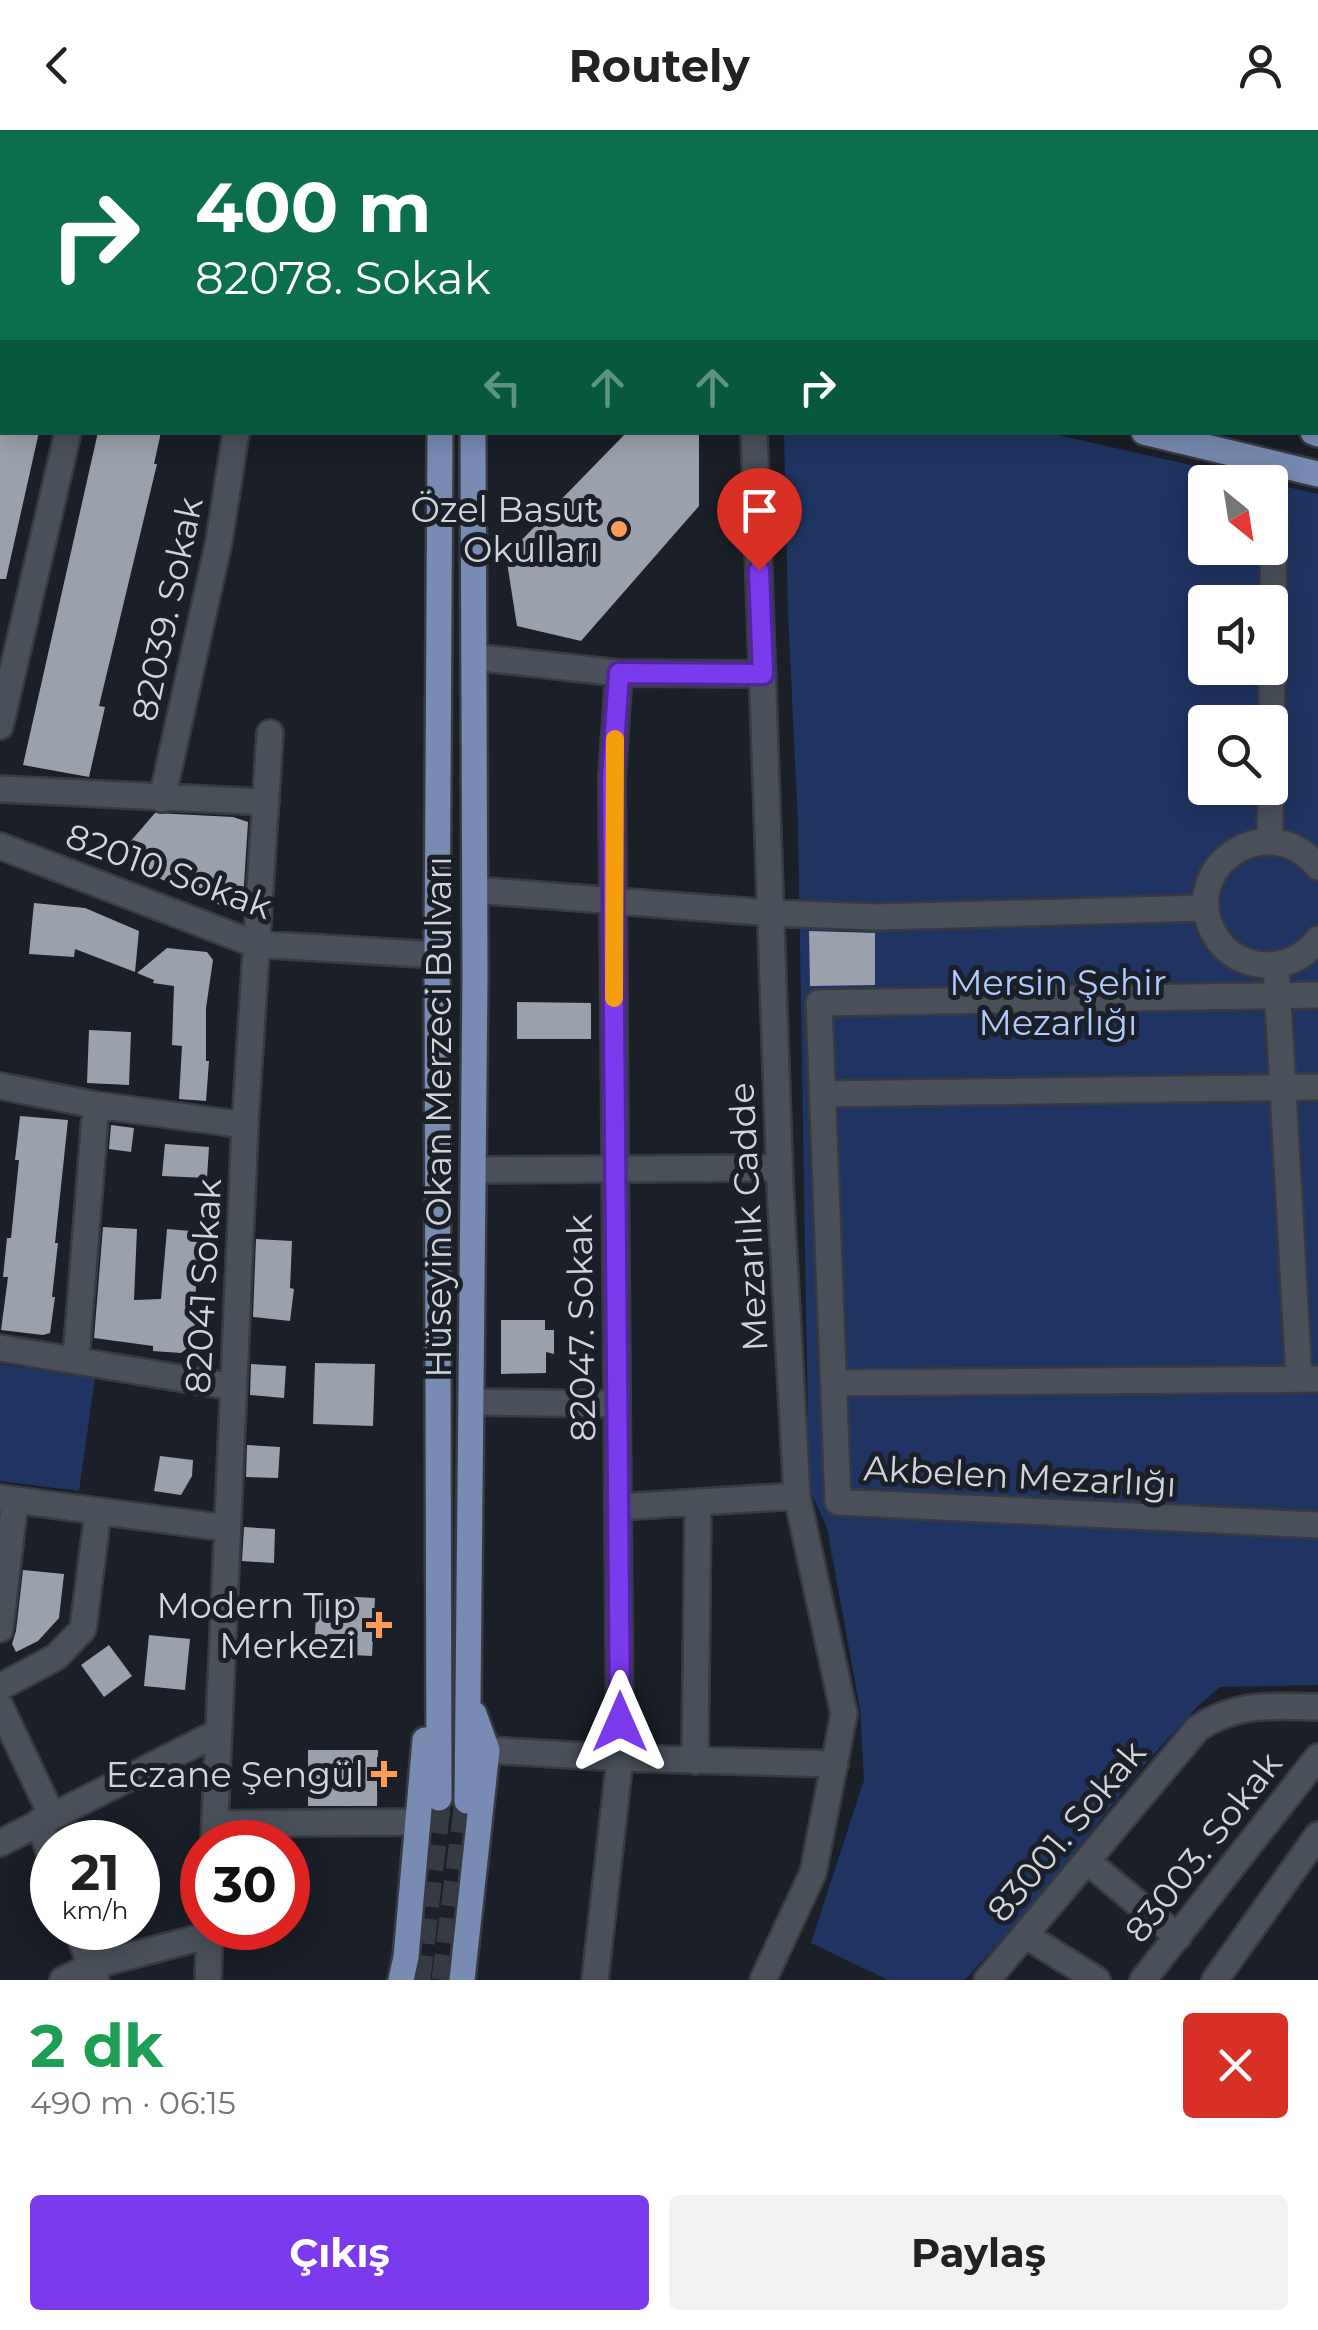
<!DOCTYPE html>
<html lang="tr">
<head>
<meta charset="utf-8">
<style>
  body { margin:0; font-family:Montserrat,sans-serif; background:#f2f2f2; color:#222; height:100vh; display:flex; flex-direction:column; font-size:38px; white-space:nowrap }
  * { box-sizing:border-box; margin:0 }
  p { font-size:32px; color:#767676 }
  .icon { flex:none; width:55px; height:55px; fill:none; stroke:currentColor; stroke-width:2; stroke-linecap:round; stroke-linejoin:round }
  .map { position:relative; height:1850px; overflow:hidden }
  .drawer { display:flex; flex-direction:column; background:#fff; flex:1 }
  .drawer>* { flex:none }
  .banner { position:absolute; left:0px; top:0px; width:1320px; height:305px; box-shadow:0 5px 25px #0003; background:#0b6e4f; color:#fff; overflow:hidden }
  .needle { width:65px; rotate:150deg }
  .tools { position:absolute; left:1188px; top:335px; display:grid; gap:20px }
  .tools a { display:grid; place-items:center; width:100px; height:100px; border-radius:10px; background:#fff; box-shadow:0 5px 25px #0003; font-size:50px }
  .speed { position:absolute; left:30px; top:1690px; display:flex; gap:20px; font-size:50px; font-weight:700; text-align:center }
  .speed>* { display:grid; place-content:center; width:130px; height:130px; border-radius:50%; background:#fff; box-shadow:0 5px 25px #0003; line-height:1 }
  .speed small { font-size:25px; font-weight:400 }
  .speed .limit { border:15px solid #d22; background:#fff; color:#111 }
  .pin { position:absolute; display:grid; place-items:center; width:85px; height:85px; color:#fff; margin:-102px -42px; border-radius:50% 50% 50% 0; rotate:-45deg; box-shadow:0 0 10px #0007 }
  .pin .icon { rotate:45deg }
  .me { position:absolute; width:110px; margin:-55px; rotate:0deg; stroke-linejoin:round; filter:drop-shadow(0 0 8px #0008) }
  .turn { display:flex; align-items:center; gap:35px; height:210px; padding:0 30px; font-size:45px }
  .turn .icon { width:130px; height:130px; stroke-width:2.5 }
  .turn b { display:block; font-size:70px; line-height:85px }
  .lanes { display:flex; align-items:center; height:95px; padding:0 30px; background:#0003; justify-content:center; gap:50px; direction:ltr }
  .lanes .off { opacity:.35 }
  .round { display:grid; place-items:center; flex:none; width:105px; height:105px; border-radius:10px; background:#f2f2f2 }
  .head { display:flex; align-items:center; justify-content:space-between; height:170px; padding:0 30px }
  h1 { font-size:60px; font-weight:700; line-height:75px; color:#1e9e55 }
  .button { display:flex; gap:20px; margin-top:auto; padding:20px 30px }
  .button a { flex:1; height:115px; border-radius:10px; background:#7c3aed; color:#fff; font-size:40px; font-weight:700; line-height:115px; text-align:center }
  .button a+a { background:#f2f2f2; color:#222 }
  header { display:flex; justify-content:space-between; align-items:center; height:130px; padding:0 30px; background:#fff; font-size:45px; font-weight:700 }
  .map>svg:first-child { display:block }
  .green { fill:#1f3462; fill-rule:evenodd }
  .building { fill:#9ba1ac }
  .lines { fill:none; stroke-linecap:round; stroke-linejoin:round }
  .major-tunnel { stroke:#353a43; stroke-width:25; stroke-dasharray:25 12; stroke-linecap:butt }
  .minor-casing { stroke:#373a41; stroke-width:30 }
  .major-casing { stroke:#373a41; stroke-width:30 }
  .minor { stroke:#4a505a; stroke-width:25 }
  .major { stroke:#788bb3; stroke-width:25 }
  .route-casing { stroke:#51269a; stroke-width:25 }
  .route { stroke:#7c3aed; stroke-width:18 }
  .slow { stroke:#f59e0b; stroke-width:18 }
  .poi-dot { fill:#fe9c57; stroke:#1a1f28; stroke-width:4 }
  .labels { text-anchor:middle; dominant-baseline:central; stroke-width:10; stroke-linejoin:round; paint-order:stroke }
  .poi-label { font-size:35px; fill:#d1d5db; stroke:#1a1f28; text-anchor:end }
  .street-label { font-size:35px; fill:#d1d5db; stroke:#1a1f28 }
  .park-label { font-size:35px; fill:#afcafe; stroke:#1a1f28 }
</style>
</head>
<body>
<header><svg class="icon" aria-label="back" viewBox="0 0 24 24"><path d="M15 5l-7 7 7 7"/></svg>Routely<svg class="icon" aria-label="person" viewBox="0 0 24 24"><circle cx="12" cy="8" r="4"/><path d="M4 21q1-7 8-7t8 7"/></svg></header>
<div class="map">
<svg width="1318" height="1850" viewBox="0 0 1318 1850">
  <rect width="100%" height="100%" fill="#1a1f28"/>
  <path class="green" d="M 784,303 L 1049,303 L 1318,364 L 1318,1555 L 1220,1557 L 1198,1576 L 1145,1634 L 1036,1771 L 965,1850 L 888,1850 L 811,1813 L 864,1650 L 860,1579 L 827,1398 L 809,1358 L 798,694 L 788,482 ZM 1205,352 L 1270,352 L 1270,418 L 1205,418 ZM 1205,472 L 1270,472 L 1270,538 L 1205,538 ZM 1205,592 L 1270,592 L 1270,658 L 1205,658 Z
    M 0,1234 L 95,1248 L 79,1361 L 0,1351 Z"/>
  <path class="building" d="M 0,302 L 39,302 L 6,449 L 0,449 Z
    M 98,302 L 161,302 L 154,334 L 157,334 L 99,576 L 105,577 L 89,647 L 23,635 Z
    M 627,302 L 699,302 L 699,376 L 581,511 L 517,496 L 506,426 Z
    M 155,683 L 233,687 L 248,692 L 242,785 L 154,746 L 130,712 Z
    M 34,773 L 85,778 L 139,801 L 135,842 L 75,819 L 74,827 L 29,824 Z
    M 809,801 L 875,803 L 875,855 L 810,856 Z
    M 167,818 L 207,822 L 213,830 L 206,878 L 206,931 L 209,931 L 206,971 L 179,969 L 182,916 L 172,915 L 174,856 L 153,853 L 154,850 L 137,843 Z
    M 517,872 L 591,873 L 591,909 L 517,909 Z
    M 89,900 L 131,902 L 129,955 L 87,953 Z
    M 20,986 L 68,990 L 55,1113 L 58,1113 L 52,1167 L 55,1167 L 50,1203 L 43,1205 L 1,1200 L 8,1147 L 3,1147 L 7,1108 L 11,1108 L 19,1030 L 15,1030 Z
    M 111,995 L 134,998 L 131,1022 L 109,1019 Z
    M 165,1014 L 209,1017 L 207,1048 L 162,1046 Z
    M 103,1097 L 137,1099 L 134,1170 L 161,1169 L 167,1099 L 203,1102 L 196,1155 L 194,1213 L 181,1223 L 153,1221 L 153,1216 L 94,1208 Z
    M 256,1109 L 292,1111 L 290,1158 L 294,1159 L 290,1191 L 253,1187 Z
    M 501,1190 L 545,1190 L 545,1200 L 554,1200 L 554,1224 L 546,1222 L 546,1243 L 501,1244 Z
    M 315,1233 L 375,1234 L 373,1296 L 313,1294 Z
    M 251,1234 L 286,1236 L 284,1268 L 250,1265 Z
    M 247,1315 L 280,1317 L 278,1348 L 246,1347 Z
    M 160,1326 L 193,1330 L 192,1346 L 181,1365 L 154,1361 Z
    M 244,1397 L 275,1399 L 274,1433 L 242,1431 Z
    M 23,1440 L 64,1444 L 59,1488 L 38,1511 L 16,1522 L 12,1514 L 16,1501 Z
    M 317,1465 L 375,1468 L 372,1526 L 314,1523 Z
    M 149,1505 L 190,1509 L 185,1560 L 144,1556 Z
    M 109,1515 L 132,1546 L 104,1567 L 81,1535 Z
    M 308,1620 L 378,1620 L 377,1676 L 308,1676 Z"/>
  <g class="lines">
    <path class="major-tunnel" d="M 418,1850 L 439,1668
      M 444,1850 L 467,1671"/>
    <defs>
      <path id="minor" d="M 963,0 L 965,2
        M 1134,0 L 1135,2
        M 1235,1 L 1265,0
        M 144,2 L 145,0
        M 247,2 L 247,0
        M 0,250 L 2,250
        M 1318,265 L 1318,264
        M 754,302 L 780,1055 L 797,1366 L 844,1584 L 813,1743 L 763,1850
        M 474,527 L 619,543 L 763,544
        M 0,596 L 68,302
        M 0,659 L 266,672
        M 162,669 L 219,411 L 236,302
        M 1270,711 L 1274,387
        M 0,716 L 255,814 L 437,825
        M 1318,737 C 1265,673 1172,743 1218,810 C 1228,825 1247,834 1264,835 C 1286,835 1305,827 1318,809
        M 475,760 L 771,783 L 876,787 L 1206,778
        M 1276,835 L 1299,1249
        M 1318,865 L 819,873 L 838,1372 L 1318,1395
        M 0,956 L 96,975 L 245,995
        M 823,964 L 1318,957
        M 473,1040 L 779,1038
        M 0,1218 L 233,1257
        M 76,1229 L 96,975
        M 833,1253 L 1318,1249
        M 471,1272 L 617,1274
        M 0,1368 L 226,1398
        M 619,1377 L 797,1366
        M 0,1499 L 15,1370
        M 0,1557 L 56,1527 L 83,1499 L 98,1382
        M 0,1576 L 52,1686
        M 487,1620 L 620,1628 L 835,1634
        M 695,1631 L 698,1372
        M 39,1692 L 52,1730
        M 215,1694 L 417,1692
        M 214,1712 L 245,995 L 270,603
        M 0,1713 L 217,1603
        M 1087,1731 L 1178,1807
        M 77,1798 L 96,1850
        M 1025,1805 L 1097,1850
        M 63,1850 L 91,1836 L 210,1805
        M 208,1850 L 210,1798
        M 595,1850 L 620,1628 L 612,647 L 619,543
        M 987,1850 L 1198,1598 C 1237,1572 1273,1576 1318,1577
        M 1143,1850 L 1318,1627
        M 1215,1850 L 1318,1705"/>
      <path id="major" d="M 471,0 L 472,2
        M 428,2 L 428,0
        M 0,38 L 2,39
        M 0,89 L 2,89
        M 1144,302 L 1318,344
        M 1313,302 L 1318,304
        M 439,1668 L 437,825 L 440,302
        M 467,1671 L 475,847 L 473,302
        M 401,1850 L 406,1827 L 425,1610
        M 462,1850 L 487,1620 L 474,1584"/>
    </defs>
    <use href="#minor" class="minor-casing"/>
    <use href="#major" class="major-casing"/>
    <use href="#minor" class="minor"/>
    <use href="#major" class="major"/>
  </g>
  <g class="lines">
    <defs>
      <path id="route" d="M 620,1592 L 612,647 L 619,543 L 763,544 L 759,440"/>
    </defs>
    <use href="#route" class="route-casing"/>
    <use href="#route" class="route"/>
    <path class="slow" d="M 614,868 L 615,609"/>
  </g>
  <g class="poi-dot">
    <circle cx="619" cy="399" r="10"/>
    <path d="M374 1480h10v10h10v10h-10v10h-10v-10h-10v-10h10z"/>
    <path d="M379 1629h10v10h10v10h-10v10h-10v-10h-10v-10h10z"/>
  </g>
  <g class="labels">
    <g class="poi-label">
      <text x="599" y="379">Özel Basut<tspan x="599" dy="40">Okulları</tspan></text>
      <text x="356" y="1475">Modern Tıp<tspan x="356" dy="40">Merkezi</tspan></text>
      <text x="364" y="1644">Eczane Şengül</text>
    </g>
    <g class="street-label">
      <text transform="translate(167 479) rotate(-78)">82039. Sokak</text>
      <text transform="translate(169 741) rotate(20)">82010 Sokak</text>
      <text transform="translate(438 987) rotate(-90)">Hüseyin Okan Merzeci Bulvarı</text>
      <text transform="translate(748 1087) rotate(-93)">Mezarlık Cadde</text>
      <text transform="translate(203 1156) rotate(-87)">82041 Sokak</text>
      <text transform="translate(581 1198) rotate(-91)">82047. Sokak</text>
      <text transform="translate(1020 1346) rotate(3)">Akbelen Mezarlığı</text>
      <text transform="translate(1066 1701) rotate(-50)">83001. Sokak</text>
      <text transform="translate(1203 1717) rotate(-52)">83003. Sokak</text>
    </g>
    <g class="park-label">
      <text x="1058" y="852">Mersin Şehir<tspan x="1058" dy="40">Mezarlığı</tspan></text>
    </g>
  </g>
</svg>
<div class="tools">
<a><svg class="needle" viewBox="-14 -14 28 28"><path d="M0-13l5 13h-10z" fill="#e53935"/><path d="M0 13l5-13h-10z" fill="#767676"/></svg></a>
<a><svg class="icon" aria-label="sound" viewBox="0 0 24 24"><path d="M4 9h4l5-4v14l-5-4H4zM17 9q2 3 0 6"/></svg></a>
<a><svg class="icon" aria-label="search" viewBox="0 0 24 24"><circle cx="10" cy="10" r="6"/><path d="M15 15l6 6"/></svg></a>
</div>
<div class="speed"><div>21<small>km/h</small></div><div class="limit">30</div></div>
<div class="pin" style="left:759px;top:440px;background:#d93025"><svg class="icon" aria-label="arrive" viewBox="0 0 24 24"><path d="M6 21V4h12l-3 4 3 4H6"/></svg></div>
<svg class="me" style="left:620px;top:1592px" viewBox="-20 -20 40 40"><path d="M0-17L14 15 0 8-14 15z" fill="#7c3aed" stroke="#fff" stroke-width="4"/></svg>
<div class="banner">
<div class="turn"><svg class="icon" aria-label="right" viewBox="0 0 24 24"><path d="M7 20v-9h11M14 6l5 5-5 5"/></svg><div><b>400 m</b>82078. Sokak</div></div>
<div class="lanes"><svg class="icon off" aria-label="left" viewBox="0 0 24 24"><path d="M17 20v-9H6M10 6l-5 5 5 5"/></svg><svg class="icon off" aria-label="ahead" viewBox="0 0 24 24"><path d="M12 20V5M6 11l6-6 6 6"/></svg><svg class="icon off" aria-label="ahead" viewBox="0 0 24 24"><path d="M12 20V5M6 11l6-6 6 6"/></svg><svg class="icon" aria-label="right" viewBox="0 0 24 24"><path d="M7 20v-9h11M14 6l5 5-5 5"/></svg></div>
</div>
</div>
<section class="drawer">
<div class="head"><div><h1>2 dk</h1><p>490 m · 06:15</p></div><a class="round" style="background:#d93025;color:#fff"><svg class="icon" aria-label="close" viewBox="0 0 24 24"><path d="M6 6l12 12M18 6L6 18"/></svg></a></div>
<div class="button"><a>Çıkış</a><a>Paylaş</a></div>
</section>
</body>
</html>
